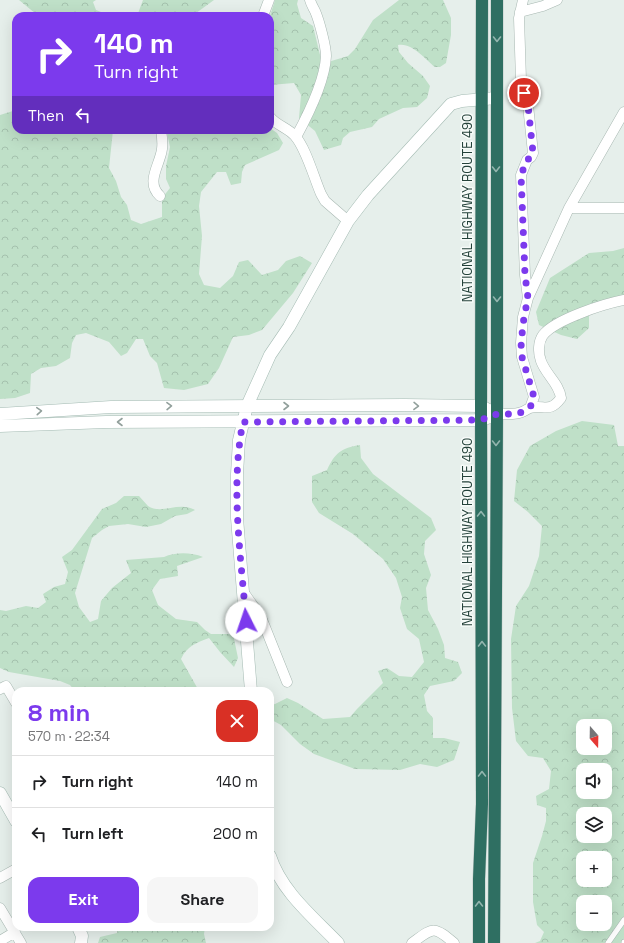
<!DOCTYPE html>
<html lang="en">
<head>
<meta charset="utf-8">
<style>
  body { margin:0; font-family:"Space Grotesk",sans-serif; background:#f6f6f6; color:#202124; height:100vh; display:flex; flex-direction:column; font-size:15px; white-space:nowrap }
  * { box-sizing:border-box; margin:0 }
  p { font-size:13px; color:#757577 }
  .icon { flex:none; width:22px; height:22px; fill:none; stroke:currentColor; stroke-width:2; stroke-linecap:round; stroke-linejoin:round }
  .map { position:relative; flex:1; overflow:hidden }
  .sheet { position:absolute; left:12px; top:687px; width:262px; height:244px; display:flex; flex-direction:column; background:#fff; border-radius:12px; box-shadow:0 4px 16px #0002 }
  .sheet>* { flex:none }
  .hud { position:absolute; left:12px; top:12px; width:262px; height:122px; border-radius:12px; box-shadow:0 4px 16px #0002; background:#7c3aed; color:#fff; overflow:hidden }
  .needle { width:26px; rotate:160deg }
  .tools { position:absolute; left:576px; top:719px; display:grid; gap:8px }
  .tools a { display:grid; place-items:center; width:36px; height:36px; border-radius:8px; background:#fff; box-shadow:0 4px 16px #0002; font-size:20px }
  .pin { position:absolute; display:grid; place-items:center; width:34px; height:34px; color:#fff; margin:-17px; border:2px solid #fff; border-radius:50%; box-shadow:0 1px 4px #0007 }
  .me { position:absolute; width:44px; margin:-22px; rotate:356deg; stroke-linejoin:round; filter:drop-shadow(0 0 3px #0008) }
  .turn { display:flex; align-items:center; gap:14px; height:84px; padding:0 16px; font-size:18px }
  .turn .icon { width:52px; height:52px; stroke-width:2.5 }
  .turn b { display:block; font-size:28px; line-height:34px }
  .then { display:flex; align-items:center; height:38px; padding:0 16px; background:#0003; gap:8px; font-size:15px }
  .round { display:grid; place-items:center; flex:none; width:42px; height:42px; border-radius:12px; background:#f6f6f6 }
  .head { display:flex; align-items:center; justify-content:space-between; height:68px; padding:0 16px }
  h1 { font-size:24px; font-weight:600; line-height:30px; color:#7c3aed }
  .button { display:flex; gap:8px; margin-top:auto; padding:8px 16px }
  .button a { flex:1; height:46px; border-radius:12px; background:#7c3aed; color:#fff; font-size:16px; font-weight:600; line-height:46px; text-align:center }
  .button a+a { background:#f6f6f6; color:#202124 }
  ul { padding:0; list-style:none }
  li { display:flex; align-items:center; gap:12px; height:52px; padding:0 16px; border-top:1px solid #e0e0e0 }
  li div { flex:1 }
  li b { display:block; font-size:15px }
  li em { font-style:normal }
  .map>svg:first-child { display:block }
  .forest { fill:url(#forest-crowns); fill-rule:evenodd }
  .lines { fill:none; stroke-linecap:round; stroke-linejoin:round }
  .lane-casing { stroke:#a8b8b2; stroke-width:6 }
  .street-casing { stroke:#a8b8b2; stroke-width:11 }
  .secondary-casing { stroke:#a4bbb3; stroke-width:13 }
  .highway-casing { stroke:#c2cac8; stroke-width:13 }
  .lane { stroke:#fff; stroke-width:5 }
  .street { stroke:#fff; stroke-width:10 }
  .secondary { stroke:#fff; stroke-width:12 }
  .highway { stroke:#2f6f62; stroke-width:12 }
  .oneway { stroke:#93b5ae }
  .oneway2 { stroke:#92a09c }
  .route { stroke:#7c3aed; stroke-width:7; stroke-dasharray:0 12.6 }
  .labels { text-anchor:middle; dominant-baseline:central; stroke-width:3; stroke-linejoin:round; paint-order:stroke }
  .street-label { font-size:13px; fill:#24423a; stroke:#f7fbf9 }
</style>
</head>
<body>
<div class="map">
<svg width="624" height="943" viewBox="0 0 624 943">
  <defs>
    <pattern id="forest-crowns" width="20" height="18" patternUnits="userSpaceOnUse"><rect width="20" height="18" fill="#bfe0c8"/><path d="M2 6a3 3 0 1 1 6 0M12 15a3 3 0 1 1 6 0" fill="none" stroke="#a4c1ad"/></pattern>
  </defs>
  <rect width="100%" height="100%" fill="#e6efeb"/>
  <path class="forest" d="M 19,0 L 96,0 L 93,2 L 96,10 L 111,16 L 44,16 L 36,14 Z
    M 143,0 L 214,0 L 192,16 L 137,16 Z
    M 275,0 L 298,0 L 297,4 L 301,18 L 313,26 L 321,59 L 328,62 L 348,56 L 355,49 L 373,20 L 399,0 L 443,0 L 451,18 L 451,35 L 446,63 L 440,67 L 435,67 C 425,59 412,42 398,45 L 399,52 L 408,63 L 423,76 L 430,86 L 427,98 L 417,107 L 403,108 L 379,119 L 372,127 L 350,132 L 343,138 L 341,145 L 324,150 L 315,131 L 299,118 L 301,95 L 294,83 L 270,85 L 270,16 Z
    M 16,110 L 16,130 L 113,130 L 109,168 L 116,181 L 121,197 L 127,205 L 131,220 L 141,224 L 162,217 L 162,198 L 170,188 L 166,179 L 166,166 L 170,147 L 167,133 L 169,130 L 270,130 L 270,128 L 277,133 L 283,143 L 279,150 L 245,165 L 242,172 L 241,183 L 231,185 L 226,172 L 217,172 L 201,192 L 199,206 L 202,236 L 199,274 L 204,285 L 220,288 L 233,276 L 239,262 L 248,260 L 262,275 L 278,270 L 286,261 L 300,256 L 312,263 L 293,293 L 262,330 L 249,335 L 233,337 L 219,368 L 208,384 L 184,390 L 164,388 L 157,363 L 150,356 L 143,339 L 136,339 L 127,353 L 121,356 L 109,342 L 86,333 L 76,335 L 72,343 L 70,358 L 56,366 L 41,368 L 31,374 L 30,393 L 15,398 L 0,399 L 0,115 Z
    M 624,248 L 624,297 L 589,307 L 589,328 L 577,339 L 561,335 L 539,325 L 536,312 L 550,278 L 589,253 L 613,251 Z
    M 582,421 L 614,425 L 618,446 L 624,446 L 624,943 L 535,943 L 540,941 L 544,932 L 537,925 L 533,902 L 533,863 L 542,836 L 546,821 L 546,808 L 537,805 L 536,796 L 549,789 L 551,771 L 543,758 L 528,756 L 516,741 L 512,708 L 511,639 L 516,606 L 529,586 L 539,556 L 542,526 L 528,512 L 514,501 L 517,470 L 530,446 L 556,431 ZM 583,726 L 605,726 L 605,748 L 583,748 ZM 583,770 L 605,770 L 605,792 L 583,792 ZM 583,814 L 605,814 L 605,836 L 583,836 ZM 583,858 L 605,858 L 605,880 L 583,880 ZM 583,902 L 605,902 L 605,924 L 583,924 Z
    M 360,445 L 361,458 L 373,474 L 431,518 L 436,530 L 425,541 L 424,554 L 431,575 L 426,588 L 428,610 L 438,629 L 444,645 L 445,658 L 458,662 L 462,673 L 454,681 L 430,686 L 424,695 L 427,711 L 433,718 L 433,738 L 444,738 L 460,742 L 454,760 L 437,767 L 420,764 L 400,770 L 355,769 L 314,754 L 300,744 L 281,725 L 270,719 L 270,705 L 275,704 L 287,698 L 298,703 L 323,719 L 350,717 L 357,709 L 383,683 L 378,671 L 387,668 L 399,676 L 412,677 L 424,662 L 419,639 L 407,629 L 400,608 L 402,597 L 396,578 L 383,559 L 353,534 L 319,513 L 312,502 L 312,476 L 327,470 C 335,453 341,448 360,445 Z
    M 124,496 L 139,496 C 142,499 145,503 148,506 C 161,515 179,501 195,510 L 187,514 L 175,516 L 161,524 L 146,527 L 128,524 L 109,526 L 102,530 L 92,538 L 75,593 L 79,607 L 90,622 L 98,619 L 101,601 L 112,588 L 131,573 L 126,560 L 164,557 C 175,552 191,552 203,557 L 177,566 L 178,576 L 160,579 L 152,590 L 158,605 L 176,619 L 197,622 L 205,630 L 211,634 L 233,634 L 238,658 L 234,667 L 220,652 L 209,638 C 196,643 187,646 181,659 L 199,691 L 75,691 L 70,685 L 60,681 L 9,672 L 0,668 L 0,610 L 6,611 L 26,606 L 38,608 L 46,602 L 43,594 L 54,587 L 65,584 L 68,572 L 62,557 L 72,550 L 102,509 L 116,503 Z
    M 118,927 L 205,927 L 204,934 L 206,943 L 98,943 L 100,937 L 117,933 Z"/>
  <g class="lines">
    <defs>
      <path id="lane" d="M 608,943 L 624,920
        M 624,943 L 624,942"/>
      <path id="street" d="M 523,0 L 519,18 L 521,80 L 528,105 L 533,153 L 531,157 L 527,160 L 521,175 L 525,275 L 528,298
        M 520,12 L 543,6 L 557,0
        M 263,16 L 269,0
        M 270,117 C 276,125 288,128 295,136 C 306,148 314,178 321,194 L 325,201 L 348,221
        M 296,137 C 308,115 325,81 326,56 C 326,46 319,20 315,11 C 313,7 311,4 310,0
        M 160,196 C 145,182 160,165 162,149 C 163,142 162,136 161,130
        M 569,208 L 624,208
        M 530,408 L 534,397 L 522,357 L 521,343 L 523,317 L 528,298 L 569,208 L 624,112
        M 497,414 C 505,414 514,415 522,412 C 525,411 527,409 530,408 C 544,404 549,414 561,398 C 559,383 546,375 541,361 C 538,353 538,342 543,335 C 556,319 604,304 624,300
        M 244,593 L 261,617 L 287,682
        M 0,689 L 6,686 L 16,703
        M 0,878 L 16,869
        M 0,908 L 21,943
        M 0,941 L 15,932
        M 412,943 C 433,928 433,925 454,943"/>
      <path id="secondary" d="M 0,414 L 111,407 L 404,405 L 481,406 L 497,414
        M 0,426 L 106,422 L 481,420 L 490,417
        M 251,691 L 237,518 L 237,474 L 239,440 L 247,406 L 270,355 L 289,327 L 348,221 L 368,195 L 451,104 L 462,101 L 496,98
        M 0,793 L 16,821
        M 270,856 C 281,891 313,917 338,943
        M 78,927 L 82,936 L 81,943"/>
      <path id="highway" d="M 479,943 L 479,879 L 482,804 L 481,406 L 482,0
        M 494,943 L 497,414 L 497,0"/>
    </defs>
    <use href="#lane" class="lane-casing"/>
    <use href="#street" class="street-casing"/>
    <use href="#secondary" class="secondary-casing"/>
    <use href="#highway" class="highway-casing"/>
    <use href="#lane" class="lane"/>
    <use href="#street" class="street"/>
    <use href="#secondary" class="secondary"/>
    <use href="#highway" class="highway"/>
  </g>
  <defs><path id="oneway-chevron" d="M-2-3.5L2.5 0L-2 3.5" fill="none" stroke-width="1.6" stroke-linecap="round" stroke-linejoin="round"/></defs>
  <g class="oneway">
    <use href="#oneway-chevron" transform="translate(497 39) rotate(90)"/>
    <use href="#oneway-chevron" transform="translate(496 169) rotate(90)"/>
    <use href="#oneway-chevron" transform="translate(497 299) rotate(90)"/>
    <use href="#oneway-chevron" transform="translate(496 443) rotate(90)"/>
    <use href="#oneway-chevron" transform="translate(481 514) rotate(-90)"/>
    <use href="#oneway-chevron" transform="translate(482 644) rotate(-90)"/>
    <use href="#oneway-chevron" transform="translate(482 774) rotate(-90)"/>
    <use href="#oneway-chevron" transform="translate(479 904) rotate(-90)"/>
  </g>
  <g class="oneway2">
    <use href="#oneway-chevron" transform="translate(169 406) rotate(-1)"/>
    <use href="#oneway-chevron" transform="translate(286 406)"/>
    <use href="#oneway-chevron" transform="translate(416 406) rotate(1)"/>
    <use href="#oneway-chevron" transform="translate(39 411) rotate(-4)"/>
    <use href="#oneway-chevron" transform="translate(120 422) rotate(-180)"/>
  </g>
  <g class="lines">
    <path class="route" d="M 246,621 C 241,555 230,487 243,422 L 481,420 L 497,414 L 516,414 L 522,412 L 530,408 L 534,397 L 522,357 L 521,343 L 524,317 L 528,298 L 525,275 L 521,175 L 527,160 L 531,157 L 533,153 L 528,105 L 524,93"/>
  </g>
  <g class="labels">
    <g class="street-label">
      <text transform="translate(467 208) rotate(-90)">NATIONAL HIGHWAY ROUTE 490</text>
      <text transform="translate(467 532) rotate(-90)">NATIONAL HIGHWAY ROUTE 490</text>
    </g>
  </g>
</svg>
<div class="tools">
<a><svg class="needle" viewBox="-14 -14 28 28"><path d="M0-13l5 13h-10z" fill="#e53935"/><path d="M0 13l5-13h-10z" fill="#757577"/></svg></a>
<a><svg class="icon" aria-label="sound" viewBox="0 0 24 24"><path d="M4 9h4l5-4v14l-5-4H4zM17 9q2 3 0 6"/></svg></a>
<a><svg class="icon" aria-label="layers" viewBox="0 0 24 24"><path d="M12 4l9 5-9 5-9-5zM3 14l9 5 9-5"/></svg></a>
<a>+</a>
<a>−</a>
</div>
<div class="pin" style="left:524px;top:93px;background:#d93025"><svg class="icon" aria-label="arrive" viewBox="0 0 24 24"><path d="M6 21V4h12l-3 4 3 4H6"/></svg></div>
<svg class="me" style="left:246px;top:621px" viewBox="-20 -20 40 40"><circle r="19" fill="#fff"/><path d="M0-13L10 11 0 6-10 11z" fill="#7c3aed"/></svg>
<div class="hud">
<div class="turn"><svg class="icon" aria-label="right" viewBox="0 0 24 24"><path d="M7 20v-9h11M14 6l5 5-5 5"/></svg><div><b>140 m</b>Turn right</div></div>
<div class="then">Then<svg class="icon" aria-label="left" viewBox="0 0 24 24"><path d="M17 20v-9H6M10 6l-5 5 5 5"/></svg></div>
</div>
<section class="sheet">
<div class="head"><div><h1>8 min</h1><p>570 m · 22:34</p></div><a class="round" style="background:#d93025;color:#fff"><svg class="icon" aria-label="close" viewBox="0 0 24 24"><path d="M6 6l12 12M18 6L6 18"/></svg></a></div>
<ul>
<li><svg class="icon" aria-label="right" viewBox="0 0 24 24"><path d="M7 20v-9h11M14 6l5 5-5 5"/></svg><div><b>Turn right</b></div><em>140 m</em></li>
<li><svg class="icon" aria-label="left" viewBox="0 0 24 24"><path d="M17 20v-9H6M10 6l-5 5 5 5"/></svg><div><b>Turn left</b></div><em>200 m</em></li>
</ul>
<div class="button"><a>Exit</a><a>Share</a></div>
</section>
</div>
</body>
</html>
